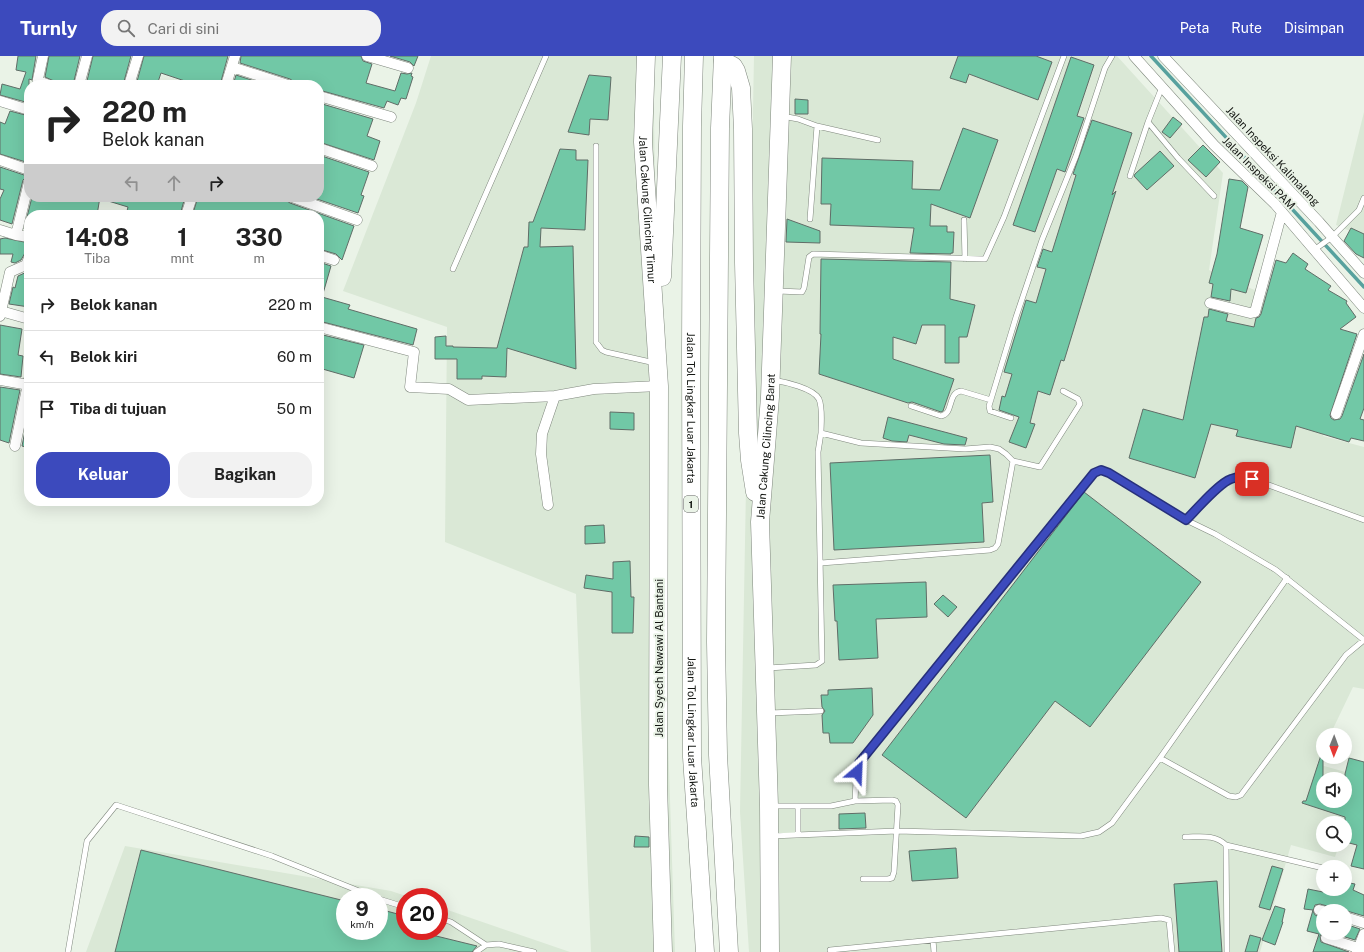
<!DOCTYPE html>
<html lang="id">
<head>
<meta charset="utf-8">
<style>
  body { margin:0; font-family:"Public Sans",sans-serif; background:#f2f2f2; color:#222; height:100vh; display:flex; flex-direction:column; font-size:15px; white-space:nowrap }
  * { box-sizing:border-box; margin:0 }
  p { font-size:13px; color:#767676 }
  .icon { flex:none; width:22px; height:22px; fill:none; stroke:currentColor; stroke-width:2; stroke-linecap:round; stroke-linejoin:round }
  .map { position:relative; flex:1; overflow:hidden }
  .panel { position:absolute; left:24px; top:154px; width:300px; height:296px; display:flex; flex-direction:column; background:#fff; border-radius:16px; box-shadow:0 4px 16px #0002 }
  .panel>* { flex:none }
  .guide { position:absolute; left:24px; top:24px; width:300px; height:122px; border-radius:16px; box-shadow:0 4px 16px #0002; background:#fff; color:#222; overflow:hidden }
  .needle { width:26px; rotate:181deg }
  .buttons { position:absolute; left:1316px; top:672px; display:grid; gap:8px }
  .buttons a { display:grid; place-items:center; width:36px; height:36px; border-radius:50%; background:#fff; box-shadow:0 4px 16px #0002; font-size:20px }
  .speed { position:absolute; left:336px; top:832px; display:flex; gap:8px; font-size:20px; font-weight:700; text-align:center }
  .speed>* { display:grid; place-content:center; width:52px; height:52px; border-radius:50%; background:#fff; box-shadow:0 4px 16px #0002; line-height:1 }
  .speed small { font-size:10px; font-weight:400 }
  .speed .limit { border:6px solid #d22; background:#fff; color:#111 }
  .pin { position:absolute; display:grid; place-items:center; width:34px; height:34px; color:#fff; margin:-17px; border-radius:8px; box-shadow:0 2px 6px #0006 }
  .me { position:absolute; width:44px; margin:-22px; rotate:26deg; stroke-linejoin:round; filter:drop-shadow(0 0 3px #0008) }
  .turn { display:flex; align-items:center; gap:14px; height:84px; padding:0 12px; font-size:18px }
  .turn .icon { width:52px; height:52px; stroke-width:2.5 }
  .turn b { display:block; font-size:28px; line-height:34px }
  .lanes { display:flex; align-items:center; height:38px; padding:0 12px; background:#0003; justify-content:center; gap:20px; direction:ltr }
  .lanes .off { opacity:.35 }
  .eta { display:flex; justify-content:space-evenly; align-items:center; height:68px; text-align:center }
  .eta b { font-size:24px; font-weight:700; line-height:28px }
  .button { display:flex; gap:8px; margin-top:auto; padding:8px 12px }
  .button a { flex:1; height:46px; border-radius:16px; background:#3c4abd; color:#fff; font-size:16px; font-weight:700; line-height:46px; text-align:center }
  .button a+a { background:#f2f2f2; color:#222 }
  ul { padding:0; list-style:none }
  li { display:flex; align-items:center; gap:12px; height:52px; padding:0 12px; border-top:1px solid #e0e0e0 }
  li div { flex:1 }
  li b { display:block; font-size:15px }
  li em { font-style:normal }
  header { display:flex; align-items:center; gap:24px; box-sizing:border-box; height:56px; padding:0 20px; background:#3c4abd; color:#fff }
  header strong { font-size:19px }
  nav { display:flex; gap:22px; margin-inline-start:auto; font-size:14px }
  .search { width:280px; height:36px; background:#f2f2f2; display:flex; align-items:center; gap:10px; box-sizing:border-box; padding:0 14px; border-radius:16px; color:#767676; font-size:15px }
  .map>svg:first-child { display:block }
  .built { fill:#dae8d6; fill-rule:evenodd }
  .lines { fill:none; stroke-linecap:round; stroke-linejoin:round }
  .stream { stroke:#57a19e; stroke-width:3.5 }
  .building { fill:#71c8a6; stroke:#606d67 }
  .lane-casing { stroke:#7f877d; stroke-width:6 }
  .street-casing { stroke:#7f877d; stroke-width:11 }
  .highway-casing { stroke:#7f877d; stroke-width:19 }
  .lane { stroke:#fff; stroke-width:5 }
  .street { stroke:#fff; stroke-width:10 }
  .highway { stroke:#fff; stroke-width:18 }
  .route-casing { stroke:#27307b; stroke-width:10 }
  .route { stroke:#3c4abd; stroke-width:7 }
  .labels { text-anchor:middle; dominant-baseline:central; stroke-width:4; stroke-linejoin:round; paint-order:stroke }
  .shield { fill:#eaf3e7; stroke:#545852; stroke-width:1 }
  .shield-label { font-size:10px; font-weight:bold; fill:#131612 }
  .street-label { font-size:11px; fill:#131612; stroke:#eaf3e7 }
</style>
</head>
<body>
<header>
<strong>Turnly</strong>
<div class="search"><svg class="icon" aria-label="search" viewBox="0 0 24 24"><circle cx="10" cy="10" r="6"/><path d="M15 15l6 6"/></svg>Cari di sini</div>
<nav><a>Peta</a><a>Rute</a><a>Disimpan</a></nav>
</header>
<div class="map">
<svg width="1364" height="896" viewBox="0 0 1364 896">
  <rect width="100%" height="100%" fill="#eaf3e7"/>
  <path class="built" d="M 431,0 L 653,0 L 660,437 L 675,896 L 591,896 L 576,538 L 445,486 L 447,271 L 343,235 L 416,47 Z
    M 754,0 L 1117,0 L 1223,117 L 1209,214 L 1336,270 L 1323,380 L 1364,391 L 1364,633 L 1353,631 L 1330,679 L 1323,679 L 1323,694 L 1317,708 L 1363,721 L 1345,767 L 1323,767 L 1323,789 L 1339,789 L 1335,801 L 1291,789 L 1260,896 L 749,896 L 740,756 ZM 1323,723 L 1345,723 L 1345,745 L 1323,745 Z
    M 1364,56 L 1364,181 L 1336,169 Z
    M 125,790 L 391,835 L 409,841 L 405,841 L 405,875 L 439,875 L 439,851 L 570,896 L 86,896 ZM 345,841 L 379,841 L 379,875 L 345,875 Z"/>
  <g class="lines">
    <path class="stream" d="M 1151,0 L 1364,231"/>
  </g>
  <path class="building" d="M 18,0 L 36,0 L 32,24 L 29,23 L 29,47 L 0,39 L 2,28 L 20,33 L 26,16 L 16,14 Z
    M 49,0 L 80,0 L 73,29 L 55,28 L 54,25 L 45,21 Z
    M 93,0 L 131,0 L 123,29 L 86,29 Z
    M 144,0 L 228,0 L 220,29 L 184,29 L 185,25 L 161,17 L 157,29 L 136,29 Z
    M 241,0 L 361,0 L 363,5 L 372,8 L 366,27 L 395,35 L 401,17 L 407,18 L 412,17 L 411,20 L 413,21 L 406,43 L 401,42 L 398,49 L 387,45 L 384,52 L 319,34 L 319,29 L 294,29 L 293,25 L 290,23 L 240,7 Z
    M 390,0 L 418,0 L 414,10 L 410,6 Z
    M 958,0 L 1036,0 L 1052,6 L 1038,44 L 969,18 L 966,27 L 950,22 Z
    M 1071,1 L 1094,9 L 1077,60 L 1084,62 L 1065,116 L 1057,113 L 1035,176 L 1013,169 Z
    M 236,19 L 267,29 L 233,29 Z
    M 589,19 L 611,21 L 608,64 L 590,63 L 589,79 L 568,76 Z
    M 795,43 L 808,44 L 808,58 L 795,58 Z
    M 319,47 L 373,63 L 367,80 L 380,85 L 374,104 L 319,86 Z
    M 10,55 L 29,60 L 29,107 L 0,98 L 0,66 L 5,68 Z
    M 1173,61 L 1182,68 L 1170,82 L 1162,76 Z
    M 1092,64 L 1132,77 L 1112,139 L 1116,135 L 1064,305 L 1061,304 L 1050,339 L 1038,335 L 1030,367 L 1035,368 L 1026,392 L 1009,386 L 1019,361 L 999,354 L 1002,340 L 1005,341 L 1012,318 L 1004,316 L 1026,244 L 1036,247 L 1046,213 L 1037,211 L 1043,193 L 1052,196 L 1076,119 L 1073,118 Z
    M 963,72 L 998,84 L 970,162 L 931,148 L 930,170 L 947,170 L 947,176 L 954,176 L 953,197 L 951,197 L 951,198 L 910,197 L 914,172 L 830,169 L 831,148 L 821,148 L 822,102 L 913,105 L 912,133 L 940,134 Z
    M 1203,89 L 1220,106 L 1206,121 L 1188,104 Z
    M 560,93 L 576,94 L 576,104 L 588,104 L 585,174 L 541,172 L 540,191 L 573,190 L 576,313 L 507,292 L 506,321 L 482,320 L 482,323 L 457,323 L 457,303 L 435,303 L 435,281 L 446,280 L 446,290 L 453,290 L 453,291 L 497,292 L 524,191 L 528,191 L 529,166 L 533,166 Z
    M 1160,95 L 1174,110 L 1147,134 L 1134,120 L 1135,118 Z
    M 319,99 L 369,116 L 361,139 L 364,140 L 358,157 L 311,141 L 319,141 Z
    M 0,111 L 27,120 L 23,124 L 12,168 L 0,164 L 0,143 L 4,134 L 0,133 Z
    M 1229,123 L 1242,125 L 1248,131 L 1240,172 L 1263,179 L 1246,237 L 1231,233 L 1230,245 L 1211,241 L 1213,228 L 1209,227 L 1217,198 Z
    M 32,141 L 100,141 L 97,159 L 29,159 L 29,174 L 24,173 Z
    M 105,141 L 185,141 L 180,159 L 126,159 L 128,151 L 105,144 Z
    M 198,141 L 286,141 L 287,145 L 290,147 L 354,170 L 342,204 L 336,198 L 319,193 L 319,159 L 200,159 L 193,157 Z
    M 787,163 L 820,175 L 820,187 L 786,186 Z
    M 1351,172 L 1364,178 L 1364,202 L 1356,198 L 1344,185 Z
    M 5,182 L 29,187 L 29,196 L 25,197 L 21,204 L 15,207 L 11,206 L 13,198 L 0,198 L 0,183 Z
    M 1293,197 L 1308,208 L 1305,213 L 1331,230 L 1328,234 L 1347,245 L 1346,247 L 1356,261 L 1340,273 L 1357,278 L 1330,359 L 1331,362 L 1334,364 L 1340,363 L 1342,360 L 1364,298 L 1364,352 L 1360,363 L 1364,364 L 1364,385 L 1351,382 L 1349,386 L 1296,370 L 1291,392 L 1236,380 L 1238,374 L 1211,368 L 1195,422 L 1129,402 L 1143,353 L 1183,364 L 1204,261 L 1208,261 L 1209,253 L 1228,258 L 1226,265 L 1254,271 L 1256,262 L 1259,261 L 1261,258 L 1276,204 L 1286,207 Z
    M 821,203 L 951,206 L 950,243 L 975,249 L 967,281 L 959,281 L 959,307 L 945,307 L 945,269 L 922,269 L 916,288 L 893,281 L 893,303 L 954,323 L 943,355 L 941,356 L 912,346 L 908,347 L 819,318 L 821,278 L 820,278 Z
    M 319,206 L 331,210 L 322,241 L 350,249 L 348,253 L 417,273 L 413,289 L 319,265 Z
    M 29,215 L 29,251 L 9,248 L 13,231 L 15,232 L 18,220 Z
    M 0,269 L 22,273 L 18,299 L 23,300 L 21,321 L 0,318 Z
    M 319,278 L 364,289 L 354,322 L 319,312 Z
    M 0,331 L 20,334 L 9,387 L 0,384 Z
    M 29,355 L 29,392 L 22,390 Z
    M 610,356 L 634,357 L 634,374 L 610,373 Z
    M 888,361 L 967,382 L 965,389 L 944,388 L 909,379 L 907,386 L 892,385 L 883,382 Z
    M 990,399 L 993,446 L 982,447 L 984,486 L 834,494 L 830,407 Z
    M 1084,436 L 1201,526 L 1090,671 L 1055,645 L 966,762 L 882,699 Z
    M 604,469 L 605,487 L 585,488 L 585,470 Z
    M 630,505 L 631,541 L 634,541 L 633,577 L 612,577 L 612,536 L 584,532 L 586,519 L 613,523 L 613,506 Z
    M 926,526 L 927,561 L 876,563 L 878,602 L 839,604 L 837,565 L 835,565 L 833,529 Z
    M 943,539 L 957,551 L 948,561 L 934,548 Z
    M 872,632 L 873,659 L 853,687 L 830,687 L 829,677 L 823,677 L 822,659 L 825,655 L 822,651 L 821,639 L 828,639 L 828,634 Z
    M 1321,699 L 1323,699 L 1323,745 L 1345,745 L 1345,718 L 1349,702 L 1364,706 L 1364,813 L 1351,810 L 1357,789 L 1345,786 L 1345,761 L 1302,747 L 1303,745 L 1306,745 Z
    M 865,757 L 866,772 L 839,773 L 839,758 Z
    M 635,780 L 649,781 L 649,791 L 634,791 Z
    M 956,792 L 958,822 L 912,825 L 909,795 Z
    M 141,794 L 345,845 L 345,875 L 379,875 L 379,853 L 405,860 L 405,875 L 429,875 L 428,878 L 477,890 L 472,896 L 115,896 Z
    M 1272,810 L 1283,813 L 1270,854 L 1259,851 Z
    M 1217,825 L 1222,896 L 1179,896 L 1174,828 Z
    M 1345,826 L 1355,828 L 1353,834 L 1364,839 L 1364,860 L 1347,855 L 1337,855 L 1329,853 L 1327,850 L 1320,848 L 1315,849 L 1313,855 L 1315,859 L 1323,861 L 1323,876 L 1320,880 L 1321,886 L 1349,896 L 1313,896 L 1319,878 L 1307,875 L 1313,854 L 1304,853 L 1308,833 L 1323,836 L 1324,833 L 1345,833 Z
    M 1275,850 L 1285,853 L 1282,866 L 1283,866 L 1275,889 L 1262,884 Z
    M 1345,868 L 1360,873 L 1355,884 L 1332,877 L 1345,877 Z
    M 1250,879 L 1261,882 L 1257,896 L 1245,896 Z"/>
  <g class="lines">
    <defs>
      <path id="lane" d="M 1162,31 L 1148,66 L 1178,102 L 1214,140
        M 782,60 L 798,63 L 817,70 L 878,84
        M 596,90 L 596,286 L 602,294 L 606,296 L 655,307
        M 1130,120 L 1148,66
        M 810,163 L 817,70
        M 964,164 L 965,203
        M 1314,194 L 1332,181 L 1359,154 L 1364,142
        M 453,213 L 546,0
        M 778,235 L 802,236 L 804,232 L 809,201 L 813,198 L 985,203 L 1004,161 L 1064,0
        M 773,324 C 785,326 813,332 819,343 C 823,353 821,367 821,377
        M 911,350 L 941,360 C 954,358 947,337 961,335 L 991,344
        M 1011,362 L 990,355 L 989,350 L 1016,261 L 1042,184 L 1076,100 L 1105,12 L 1112,0
        M 1186,464 L 1213,437 L 1230,423 L 1244,420 L 1364,464
        M 821,507 L 990,494 L 995,492 L 998,488 L 1013,405
        M 768,612 L 816,609 L 822,605 L 818,396 L 821,377 L 861,387 L 965,393 L 990,391 L 999,393 L 1006,398 L 1013,405 L 1040,411 L 1080,348 L 1078,343 L 1063,335
        M 769,657 L 821,655
        M 1160,702 L 1229,740 L 1236,741 L 1241,739 L 1346,599 L 1364,584
        M 855,745 L 856,725 L 859,707 L 1094,417 L 1101,414 L 1109,417 L 1186,464 L 1215,478 L 1276,514 L 1364,584
        M 772,750 L 831,750 L 855,745 L 892,744 L 896,745 L 898,749 L 894,816 L 892,822 L 888,823 L 863,823
        M 798,750 L 798,779
        M 771,780 L 897,775 L 1081,780 L 1099,776 L 1112,767 L 1160,702 L 1287,522
        M 1185,781 C 1200,781 1215,778 1226,789 L 1227,896
        M 1226,789 L 1323,812
        M 379,843 L 405,851
        M 439,862 L 451,866 L 486,889
        M 933,884 L 934,896
        M 830,894 L 1161,862 L 1169,864 L 1172,896
        M 68,896 L 87,785 L 116,749 L 272,800 L 374,841
        M 476,896 L 486,889 L 499,888 L 534,896"/>
      <path id="street" d="M 43,0 L 38,23 L 38,25 L 49,29
        M 367,0 L 408,12
        M 1134,0 L 1214,89 L 1275,148 L 1364,252
        M 1163,0 L 1319,166 L 1364,217
        M 232,11 L 288,29
        M 79,29 L 87,0
        M 129,29 L 138,0
        M 226,29 L 235,0
        M 319,40 L 391,61
        M 0,45 L 29,54
        M 319,92 L 372,110
        M 0,104 L 29,114
        M 29,126 L 16,179 L 29,181
        M 292,141 L 357,164
        M 186,159 L 192,141
        M 0,174 L 16,179
        M 319,199 L 334,204
        M 1210,247 L 1250,257 L 1255,256 L 1282,156
        M 1,255 L 29,263
        M 0,260 L 10,216 L 26,209 L 29,202
        M 319,271 L 414,296 L 410,331 L 449,333 L 468,344 L 555,340 L 594,333 L 659,330
        M 0,324 L 29,329
        M 1336,358 L 1364,278
        M 15,390 L 29,323
        M 548,449 L 541,398 L 542,378 L 555,340
        M 1319,854 L 1323,855
        M 1345,861 L 1364,867
        M 1326,882 L 1358,892 L 1362,896
        M 1357,896 L 1364,878"/>
      <g id="highway">
        <path id="s1" d="M 646,0 L 643,86 L 659,330 L 658,729 L 663,896"/>
        <path id="s2" d="M 694,0 L 692,70 L 691,295 L 692,701 L 705,896"/>
        <path d="M 723,0 L 720,72 L 716,586 L 718,699 L 729,896"/>
        <path d="M 723,5 L 733,10 L 736,15 L 741,32 L 743,73 L 744,207 L 748,377 L 750,404 L 755,436"/>
        <path d="M 662,221 L 672,0"/>
        <path id="s3" d="M 770,896 L 769,750 L 760,466 L 770,341 L 782,0"/>
      </g>
    </defs>
    <use href="#lane" class="lane-casing"/>
    <use href="#street" class="street-casing"/>
    <use href="#highway" class="highway-casing"/>
    <use href="#lane" class="lane"/>
    <use href="#street" class="street"/>
    <use href="#highway" class="highway"/>
  </g>
  <g class="lines">
    <defs>
      <path id="route" d="M 857,716 L 859,707 L 1094,417 L 1101,414 L 1109,417 L 1186,464 C 1196,454 1219,427 1231,423 C 1238,420 1245,420 1252,423"/>
    </defs>
    <use href="#route" class="route-casing"/>
    <use href="#route" class="route"/>
  </g>
  <g class="labels">
    <rect class="shield" x="684" y="440" width="14" height="16" rx="3"/>
    <g class="shield-label">
      <text x="691" y="448">1</text>
    </g>
    <g class="street-label">
      <text transform="translate(1273 100) rotate(47)">Jalan Inspeksi Kalimalang</text>
      <text transform="translate(1259 117) rotate(45)">Jalan Inspeksi PAM</text>
      <text stroke="none"><textPath href="#s1" startOffset="154">Jalan Cakung Cilincing Timur</textPath></text>
      <text stroke="none"><textPath href="#s2" startOffset="352">Jalan Tol Lingkar Luar Jakarta</textPath></text>
      <text stroke="none"><textPath href="#s3" startOffset="506">Jalan Cakung Cilincing Barat</textPath></text>
      <text transform="translate(659 602) rotate(-90)">Jalan Syech Nawawi Al Bantani</text>
      <text stroke="none"><textPath href="#s2" startOffset="676">Jalan Tol Lingkar Luar Jakarta</textPath></text>
    </g>
  </g>
</svg>
<div class="buttons">
<a><svg class="needle" viewBox="-14 -14 28 28"><path d="M0-13l5 13h-10z" fill="#e53935"/><path d="M0 13l5-13h-10z" fill="#767676"/></svg></a>
<a><svg class="icon" aria-label="sound" viewBox="0 0 24 24"><path d="M4 9h4l5-4v14l-5-4H4zM17 9q2 3 0 6"/></svg></a>
<a><svg class="icon" aria-label="search" viewBox="0 0 24 24"><circle cx="10" cy="10" r="6"/><path d="M15 15l6 6"/></svg></a>
<a>+</a>
<a>−</a>
</div>
<div class="speed"><div>9<small>km/h</small></div><div class="limit">20</div></div>
<div class="pin" style="left:1252px;top:423px;background:#d93025"><svg class="icon" aria-label="arrive" viewBox="0 0 24 24"><path d="M6 21V4h12l-3 4 3 4H6"/></svg></div>
<svg class="me" style="left:857px;top:716px" viewBox="-20 -20 40 40"><path d="M0-17L14 15 0 8-14 15z" fill="#3c4abd" stroke="#fff" stroke-width="4"/></svg>
<div class="guide">
<div class="turn"><svg class="icon" aria-label="right" viewBox="0 0 24 24"><path d="M7 20v-9h11M14 6l5 5-5 5"/></svg><div><b>220 m</b>Belok kanan</div></div>
<div class="lanes"><svg class="icon off" aria-label="left" viewBox="0 0 24 24"><path d="M17 20v-9H6M10 6l-5 5 5 5"/></svg><svg class="icon off" aria-label="ahead" viewBox="0 0 24 24"><path d="M12 20V5M6 11l6-6 6 6"/></svg><svg class="icon" aria-label="right" viewBox="0 0 24 24"><path d="M7 20v-9h11M14 6l5 5-5 5"/></svg></div>
</div>
<section class="panel">
<div class="eta">
<div><b>14:08</b><p>Tiba</p></div>
<div><b>1</b><p>mnt</p></div>
<div><b>330</b><p>m</p></div>
</div>
<ul>
<li><svg class="icon" aria-label="right" viewBox="0 0 24 24"><path d="M7 20v-9h11M14 6l5 5-5 5"/></svg><div><b>Belok kanan</b></div><em>220 m</em></li>
<li><svg class="icon" aria-label="left" viewBox="0 0 24 24"><path d="M17 20v-9H6M10 6l-5 5 5 5"/></svg><div><b>Belok kiri</b></div><em>60 m</em></li>
<li><svg class="icon" aria-label="arrive" viewBox="0 0 24 24"><path d="M6 21V4h12l-3 4 3 4H6"/></svg><div><b>Tiba di tujuan</b></div><em>50 m</em></li>
</ul>
<div class="button"><a>Keluar</a><a>Bagikan</a></div>
</section>
</div>
</body>
</html>
